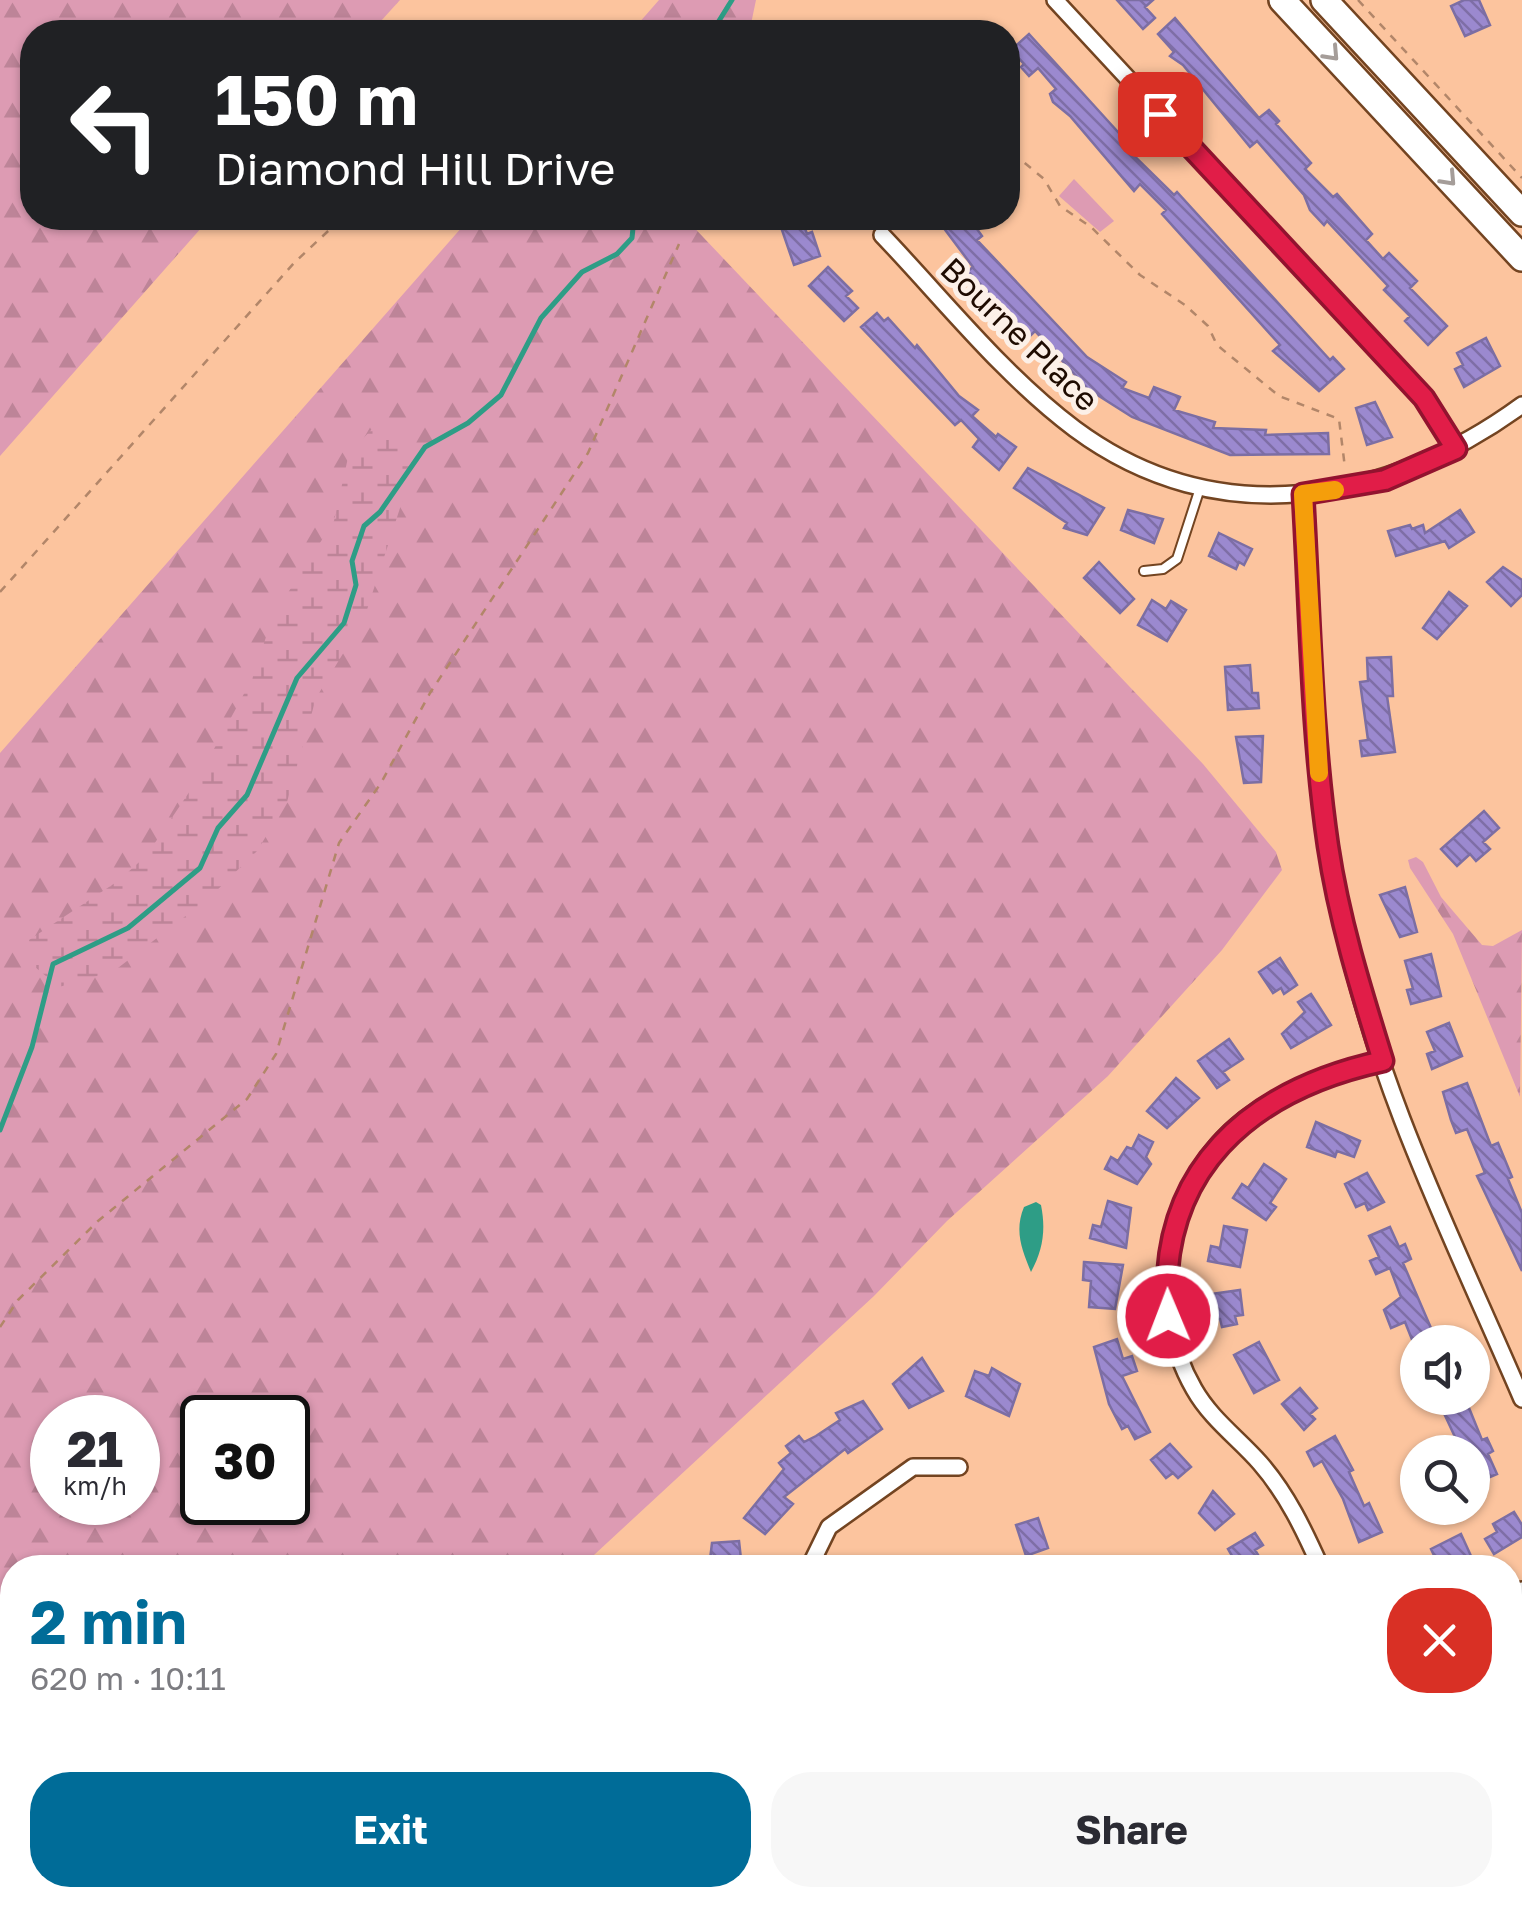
<!DOCTYPE html>
<html lang="en">
<head>
<meta charset="utf-8">
<style>
  body { margin:0; font-family:"Golos Text",sans-serif; background:#f7f7f7; color:#2b2b33; height:100vh; display:flex; flex-direction:column; font-size:38px; white-space:nowrap }
  * { box-sizing:border-box; margin:0 }
  p { font-size:32px; color:#7c7c81 }
  .icon { flex:none; width:55px; height:55px; fill:none; stroke:currentColor; stroke-width:2; stroke-linecap:round; stroke-linejoin:round }
  .map { position:relative; flex:1; overflow:hidden }
  .panel { position:absolute; left:0px; top:1555px; width:1522px; height:352px; display:flex; flex-direction:column; background:#fff; border-radius:40px 40px 0 0; box-shadow:0 2px 8px #0004 }
  .panel>* { flex:none }
  .top-card { position:absolute; left:20px; top:20px; width:1000px; height:210px; border-radius:40px; box-shadow:0 2px 8px #0004; background:#202124; color:#fff; overflow:hidden }
  .buttons { position:absolute; left:1400px; top:1325px; display:grid; gap:20px }
  .buttons a { display:grid; place-items:center; width:90px; height:90px; border-radius:50%; background:#fff; box-shadow:0 2px 8px #0004; font-size:50px }
  .speed { position:absolute; left:30px; top:1395px; display:flex; gap:20px; font-size:50px; font-weight:700; text-align:center }
  .speed>* { display:grid; place-content:center; width:130px; height:130px; border-radius:50%; background:#fff; box-shadow:0 2px 8px #0004; line-height:1 }
  .speed small { font-size:25px; font-weight:400 }
  .speed .limit { border:5px solid #111; border-radius:15px; background:#fff; color:#111 }
  .pin { position:absolute; display:grid; place-items:center; width:85px; height:85px; color:#fff; margin:-42px; border-radius:20px; box-shadow:0 5px 15px #0006 }
  .me { position:absolute; width:110px; margin:-55px; rotate:359deg; stroke-linejoin:round; filter:drop-shadow(0 0 8px #0008) }
  .turn { display:flex; align-items:center; gap:35px; height:210px; padding:0 30px; font-size:45px }
  .turn .icon { width:130px; height:130px; stroke-width:2.5 }
  .turn b { display:block; font-size:70px; line-height:85px }
  .round { display:grid; place-items:center; flex:none; width:105px; height:105px; border-radius:40px; background:#f7f7f7 }
  .overview { display:flex; align-items:center; justify-content:space-between; height:170px; padding:0 30px }
  h1 { font-size:60px; font-weight:700; line-height:75px; color:#006c98 }
  .cta { display:flex; gap:20px; margin-top:auto; padding:20px 30px }
  .cta a { flex:1; height:115px; border-radius:40px; background:#006c98; color:#fff; font-size:40px; font-weight:700; line-height:115px; text-align:center }
  .cta a+a { background:#f7f7f7; color:#2b2b33 }
  .map>svg:first-child { display:block }
  .green { fill:#dd9bb3 }
  .forest { fill:url(#forest-firs); fill-rule:evenodd }
  .wetland { fill:url(#wetland-marsh) }
  .water { fill:#2e9d86 }
  .lines { fill:none; stroke-linecap:round; stroke-linejoin:round }
  .stream { stroke:#2e9d86; stroke-width:5 }
  .building { fill:url(#building-back-hatch); stroke:#7c6ea3; stroke-width:2.5 }
  .lane-casing { stroke:#734421; stroke-width:12 }
  .street-casing { stroke:#734421; stroke-width:20 }
  .primary-casing { stroke:#734421; stroke-width:30 }
  .path { stroke:#b28669; stroke-width:2.5; stroke-dasharray:8 8; stroke-linecap:butt }
  .lane { stroke:#fff; stroke-width:8 }
  .street { stroke:#fff; stroke-width:15 }
  .primary { stroke:#fff; stroke-width:25 }
  .oneway { stroke:#a59d99 }
  .route-casing { stroke:#92132f; stroke-width:25 }
  .route { stroke:#e11d48; stroke-width:18 }
  .slow { stroke:#f59e0b; stroke-width:18 }
  .labels { text-anchor:middle; dominant-baseline:central; stroke-width:10; stroke-linejoin:round; paint-order:stroke }
  .street-label { font-size:32px; fill:#1e0b01; stroke:#fcf0e8 }
</style>
</head>
<body>
<div class="map">
<svg width="1522" height="1906" viewBox="0 0 1522 1906">
  <defs>
    <pattern id="forest-firs" width="22" height="20" patternUnits="userSpaceOnUse" patternTransform="scale(2.5)"><rect width="22" height="20" fill="#dd9bb3"/><path d="M5 1l3.5 6h-7zM16 11l3.5 6h-7z" fill="#bd8498"/></pattern>
    <pattern id="wetland-marsh" width="20" height="14" patternUnits="userSpaceOnUse" patternTransform="scale(2.5)"><rect width="20" height="14" fill="#dd9bb3"/><path d="M1 5h8M5 5V1M11 12h8M15 12V8" fill="none" stroke="#bd8498"/></pattern>
    <pattern id="building-back-hatch" width="6" height="6" patternUnits="userSpaceOnUse" patternTransform="scale(2.5)"><rect width="6" height="6" fill="#9b89cf"/><path d="M-1 5l2 2M0 0l6 6M5-1l2 2" fill="none" stroke="#7e6ea6"/></pattern>
  </defs>
  <rect width="100%" height="100%" fill="#fcc49e"/>
  <path class="green" d="M 1074,179 L 1114,221 L 1100,232 L 1059,196 Z"/>
  <path class="forest" d="M 0,0 L 400,0 L 371,32 L 32,32 L 32,218 L 210,218 L 0,456 Z
    M 659,0 L 756,0 L 751,24 L 755,32 L 631,32 Z
    M 470,218 L 685,218 L 1203,764 L 1276,852 L 1282,870 L 1222,950 L 1108,1076 L 947,1221 L 874,1296 L 581,1567 L 12,1568 L 12,1895 L 612,1895 L 622,1906 L 0,1906 L 0,753 ZM 52,1418 L 138,1418 L 138,1502 L 52,1502 ZM 202,1418 L 288,1418 L 288,1502 L 202,1502 Z
    M 1416,857 L 1423,862 L 1441,897 L 1482,945 L 1493,946 L 1522,930 L 1520,1097 L 1453,934 L 1410,868 L 1408,860 Z
    M 1522,1761 L 1522,1906 L 1302,1906 L 1311,1903 L 1310,1895 L 1510,1895 L 1510,1768 Z"/>
  <path class="wetland" d="M 390,423 L 413,468 L 364,619 L 316,698 L 287,802 L 257,851 L 209,898 L 114,971 L 59,987 L 35,967 L 29,940 L 118,881 L 146,856 L 196,782 L 252,679 L 273,616 L 334,521 L 349,453 L 375,426 Z"/>
  <path class="water" d="M 1036,1202 L 1041,1205 C 1046,1230 1043,1250 1031,1272 C 1022,1250 1014,1231 1024,1207 Z"/>
  <g class="lines">
    <path class="stream" d="M 712,32 L 732,0
      M 0,1130 L 32,1047 L 53,964 L 128,928 L 200,868 L 218,828 L 247,795 L 297,678 L 344,623 L 356,585 L 352,561 L 364,526 L 380,512 L 425,447 L 468,423 L 501,395 L 541,318 L 582,272 L 617,254 L 632,238 L 634,218"/>
  </g>
  <path class="building" d="M 1117,0 L 1153,0 L 1145,7 L 1155,18 L 1143,29 Z
    M 1464,0 L 1479,0 L 1490,25 L 1465,36 L 1451,6 Z
    M 1175,18 L 1259,118 L 1269,110 L 1279,121 L 1276,124 L 1311,163 L 1305,169 L 1333,197 L 1337,194 L 1372,234 L 1366,240 L 1383,259 L 1389,253 L 1417,281 L 1410,288 L 1447,326 L 1428,345 L 1405,321 L 1410,316 L 1384,290 L 1388,286 L 1327,221 L 1324,225 L 1310,210 L 1304,195 L 1257,141 L 1250,147 L 1183,65 L 1170,56 L 1174,52 L 1158,34 Z
    M 1029,34 L 1127,142 L 1123,145 L 1174,195 L 1177,192 L 1330,360 L 1333,357 L 1344,369 L 1319,391 L 1273,351 L 1280,345 L 1162,214 L 1166,210 L 1140,184 L 1134,191 L 1070,116 L 1053,102 L 1050,94 L 1056,89 L 1038,68 L 1029,76 L 1021,67 L 1024,64 L 1011,50 Z
    M 956,218 L 969,218 L 982,236 L 977,240 L 1087,357 L 1126,382 L 1122,388 L 1149,398 L 1154,387 L 1180,397 L 1174,410 L 1215,422 L 1213,428 L 1266,430 L 1265,435 L 1328,433 L 1329,454 L 1230,455 L 1132,417 L 1088,389 L 1035,331 L 1030,336 L 968,271 L 973,267 L 943,227 Z
    M 803,223 L 807,234 L 812,232 L 820,256 L 794,265 L 782,230 Z
    M 828,267 L 852,291 L 846,296 L 858,308 L 844,321 L 809,286 Z
    M 877,313 L 884,321 L 888,318 L 915,348 L 917,345 L 959,396 L 978,410 L 972,416 L 996,437 L 998,434 L 1016,447 L 999,470 L 973,447 L 979,439 L 961,420 L 955,425 L 861,327 Z
    M 1486,338 L 1500,366 L 1464,387 L 1455,369 L 1463,365 L 1457,353 Z
    M 1375,402 L 1392,437 L 1367,445 L 1356,408 Z
    M 1028,468 L 1104,508 L 1087,535 L 1064,528 L 1067,523 L 1014,488 Z
    M 1128,510 L 1163,519 L 1154,543 L 1121,530 Z
    M 1460,510 L 1474,532 L 1449,548 L 1445,541 L 1396,556 L 1388,531 L 1410,525 L 1412,529 L 1423,525 L 1425,533 Z
    M 1219,533 L 1252,549 L 1244,565 L 1239,562 L 1236,569 L 1209,556 Z
    M 1099,562 L 1134,599 L 1120,613 L 1084,578 Z
    M 1503,567 L 1522,580 L 1522,595 L 1511,606 L 1487,582 Z
    M 1449,592 L 1467,606 L 1437,639 L 1423,628 Z
    M 1152,600 L 1166,609 L 1171,601 L 1186,610 L 1167,641 L 1138,625 Z
    M 1391,657 L 1393,696 L 1387,696 L 1395,752 L 1362,756 L 1360,741 L 1368,740 L 1360,682 L 1368,681 L 1367,658 Z
    M 1250,665 L 1252,693 L 1258,693 L 1259,708 L 1228,710 L 1225,667 Z
    M 1263,736 L 1261,782 L 1244,783 L 1236,737 Z
    M 1484,811 L 1499,828 L 1483,842 L 1490,849 L 1476,861 L 1470,854 L 1457,866 L 1441,849 Z
    M 1405,887 L 1417,932 L 1400,937 L 1380,895 Z
    M 1431,954 L 1441,996 L 1411,1004 L 1407,990 L 1413,989 L 1405,961 Z
    M 1280,958 L 1297,985 L 1284,994 L 1281,988 L 1273,993 L 1259,972 Z
    M 1311,994 L 1331,1025 L 1291,1048 L 1282,1034 L 1305,1012 L 1298,1002 Z
    M 1449,1023 L 1462,1056 L 1432,1069 L 1427,1054 L 1435,1051 L 1427,1032 Z
    M 1229,1039 L 1243,1059 L 1223,1072 L 1229,1080 L 1217,1088 L 1198,1061 Z
    M 1176,1078 L 1199,1098 L 1167,1128 L 1147,1111 Z
    M 1467,1083 L 1491,1146 L 1498,1143 L 1512,1177 L 1508,1179 L 1522,1213 L 1522,1271 L 1477,1176 L 1485,1173 L 1467,1129 L 1456,1133 L 1451,1120 L 1443,1092 Z
    M 1316,1122 L 1360,1141 L 1354,1157 L 1337,1151 L 1335,1157 L 1307,1147 Z
    M 1139,1135 L 1153,1142 L 1146,1157 L 1151,1164 L 1137,1184 L 1105,1169 L 1111,1157 L 1118,1161 L 1127,1147 L 1132,1149 Z
    M 1264,1164 L 1286,1179 L 1270,1203 L 1276,1207 L 1266,1220 L 1233,1198 L 1242,1184 L 1248,1188 Z
    M 1367,1173 L 1384,1202 L 1368,1210 L 1365,1203 L 1356,1207 L 1345,1184 Z
    M 1108,1201 L 1131,1208 L 1126,1248 L 1090,1238 L 1093,1225 L 1101,1227 Z
    M 1224,1226 L 1247,1230 L 1240,1267 L 1208,1261 L 1211,1246 L 1220,1248 Z
    M 1390,1227 L 1399,1247 L 1405,1244 L 1411,1259 L 1403,1263 L 1437,1342 L 1413,1342 L 1405,1322 L 1391,1328 L 1384,1310 L 1401,1297 L 1390,1268 L 1376,1274 L 1370,1261 L 1379,1257 L 1369,1236 Z
    M 1084,1262 L 1123,1265 L 1115,1309 L 1089,1307 L 1091,1281 L 1083,1280 Z
    M 1240,1290 L 1243,1315 L 1235,1316 L 1237,1324 L 1222,1327 L 1220,1319 L 1215,1319 L 1211,1294 Z
    M 1117,1339 L 1123,1359 L 1132,1356 L 1137,1371 L 1122,1376 L 1150,1432 L 1135,1439 L 1128,1426 L 1122,1429 L 1109,1404 L 1094,1347 Z
    M 1259,1342 L 1279,1380 L 1254,1393 L 1234,1355 Z
    M 922,1358 L 943,1391 L 909,1408 L 893,1384 Z
    M 992,1368 L 1020,1384 L 1009,1416 L 966,1396 L 975,1371 L 989,1376 Z
    M 1300,1388 L 1317,1408 L 1310,1414 L 1315,1419 L 1304,1430 L 1282,1404 Z
    M 1450,1398 L 1465,1398 L 1482,1440 L 1487,1438 L 1493,1451 L 1488,1454 L 1497,1474 L 1476,1483 L 1472,1452 L 1462,1452 L 1442,1409 L 1453,1405 Z
    M 863,1401 L 882,1429 L 848,1453 L 845,1449 L 784,1497 L 793,1504 L 765,1534 L 744,1518 L 784,1469 L 779,1463 L 791,1453 L 786,1446 L 799,1436 L 804,1442 L 816,1436 L 840,1420 L 836,1413 Z
    M 1335,1436 L 1353,1470 L 1349,1472 L 1364,1506 L 1369,1503 L 1382,1532 L 1359,1542 L 1343,1499 L 1322,1461 L 1314,1466 L 1307,1452 Z
    M 1170,1444 L 1191,1467 L 1178,1478 L 1173,1473 L 1166,1478 L 1151,1460 Z
    M 1213,1491 L 1234,1514 L 1215,1530 L 1199,1513 Z
    M 1514,1512 L 1522,1525 L 1522,1537 L 1494,1554 L 1485,1539 L 1497,1532 L 1493,1524 Z
    M 1038,1518 L 1048,1548 L 1026,1556 L 1016,1525 Z
    M 1255,1533 L 1263,1545 L 1255,1550 L 1266,1568 L 1239,1568 L 1228,1549 Z
    M 1461,1534 L 1471,1556 L 1440,1568 L 1431,1549 Z
    M 739,1541 L 742,1568 L 709,1568 L 712,1543 Z"/>
  <g class="lines">
    <defs>
      <path id="lane" d="M 1144,571 L 1163,569 L 1177,559 L 1201,485"/>
      <path id="street" d="M 1055,0 L 1424,398 L 1456,449
        M 882,235 C 944,300 1003,375 1075,429 C 1218,535 1388,503 1522,405
        M 1303,494 C 1311,638 1313,783 1343,924 C 1377,1089 1456,1245 1522,1399
        M 809,1568 L 829,1527 L 913,1467 L 959,1467
        M 1321,1568 C 1304,1530 1287,1494 1260,1463 C 1238,1438 1211,1419 1194,1389 C 1145,1304 1164,1182 1244,1120 C 1283,1089 1336,1072 1383,1061
        M 1510,1596 L 1522,1590
        M 756,1895 L 766,1906
        M 978,1906 L 999,1895"/>
      <path id="primary" d="M 1282,0 L 1522,258
        M 1324,0 L 1522,213"/>
    </defs>
    <use href="#lane" class="lane-casing"/>
    <use href="#street" class="street-casing"/>
    <use href="#primary" class="primary-casing"/>
    <path class="path" d="M 1358,0 L 1522,178
      M 1008,137 L 1014,154 L 1044,179 L 1060,206 L 1091,227 L 1140,275 L 1185,305 L 1208,326 L 1217,345 L 1279,396 L 1339,419 L 1345,468
      M 0,592 L 294,263 L 342,218
      M 0,1327 L 18,1300 L 98,1221 L 247,1099 L 276,1054 L 339,843 L 381,783 L 430,693 L 588,453 L 679,244"/>
    <use href="#lane" class="lane"/>
    <use href="#street" class="street"/>
    <use href="#primary" class="primary"/>
  </g>
  <defs><path id="oneway-chevron" d="M-2-3.5L2.5 0L-2 3.5" fill="none" stroke-width="1.6" stroke-linecap="round" stroke-linejoin="round" transform="scale(2.5)"/></defs>
  <g class="oneway">
    <use href="#oneway-chevron" transform="translate(1332 54) rotate(47)"/>
    <use href="#oneway-chevron" transform="translate(1449 179) rotate(47)"/>
  </g>
  <g class="lines">
    <defs>
      <path id="route" d="M 1160,114 L 1424,398 L 1456,449 L 1385,480 L 1303,494 C 1310,611 1311,730 1328,846 C 1339,920 1361,990 1383,1061 C 1250,1090 1156,1170 1168,1316"/>
    </defs>
    <use href="#route" class="route-casing"/>
    <use href="#route" class="route"/>
    <path class="slow" d="M 1319,773 L 1303,494 L 1335,490"/>
  </g>
  <g class="labels">
    <g class="street-label">
      <text transform="translate(1020 334) rotate(44)">Bourne Place</text>
    </g>
  </g>
</svg>
<div class="buttons">
<a><svg class="icon" aria-label="sound" viewBox="0 0 24 24"><path d="M4 9h4l5-4v14l-5-4H4zM17 9q2 3 0 6"/></svg></a>
<a><svg class="icon" aria-label="search" viewBox="0 0 24 24"><circle cx="10" cy="10" r="6"/><path d="M15 15l6 6"/></svg></a>
</div>
<div class="speed"><div>21<small>km/h</small></div><div class="limit">30</div></div>
<div class="pin" style="left:1160px;top:114px;background:#d93025"><svg class="icon" aria-label="arrive" viewBox="0 0 24 24"><path d="M6 21V4h12l-3 4 3 4H6"/></svg></div>
<svg class="me" style="left:1168px;top:1316px" viewBox="-20 -20 40 40"><circle r="17" fill="#e11d48" stroke="#fff" stroke-width="3"/><path d="M0-11L8 9 0 5-8 9z" fill="#fff"/></svg>
<div class="top-card">
<div class="turn"><svg class="icon" aria-label="left" viewBox="0 0 24 24"><path d="M17 20v-9H6M10 6l-5 5 5 5"/></svg><div><b>150 m</b>Diamond Hill Drive</div></div>
</div>
<section class="panel">
<div class="overview"><div><h1>2 min</h1><p>620 m · 10:11</p></div><a class="round" style="background:#d93025;color:#fff"><svg class="icon" aria-label="close" viewBox="0 0 24 24"><path d="M6 6l12 12M18 6L6 18"/></svg></a></div>
<div class="cta"><a>Exit</a><a>Share</a></div>
</section>
</div>
</body>
</html>
